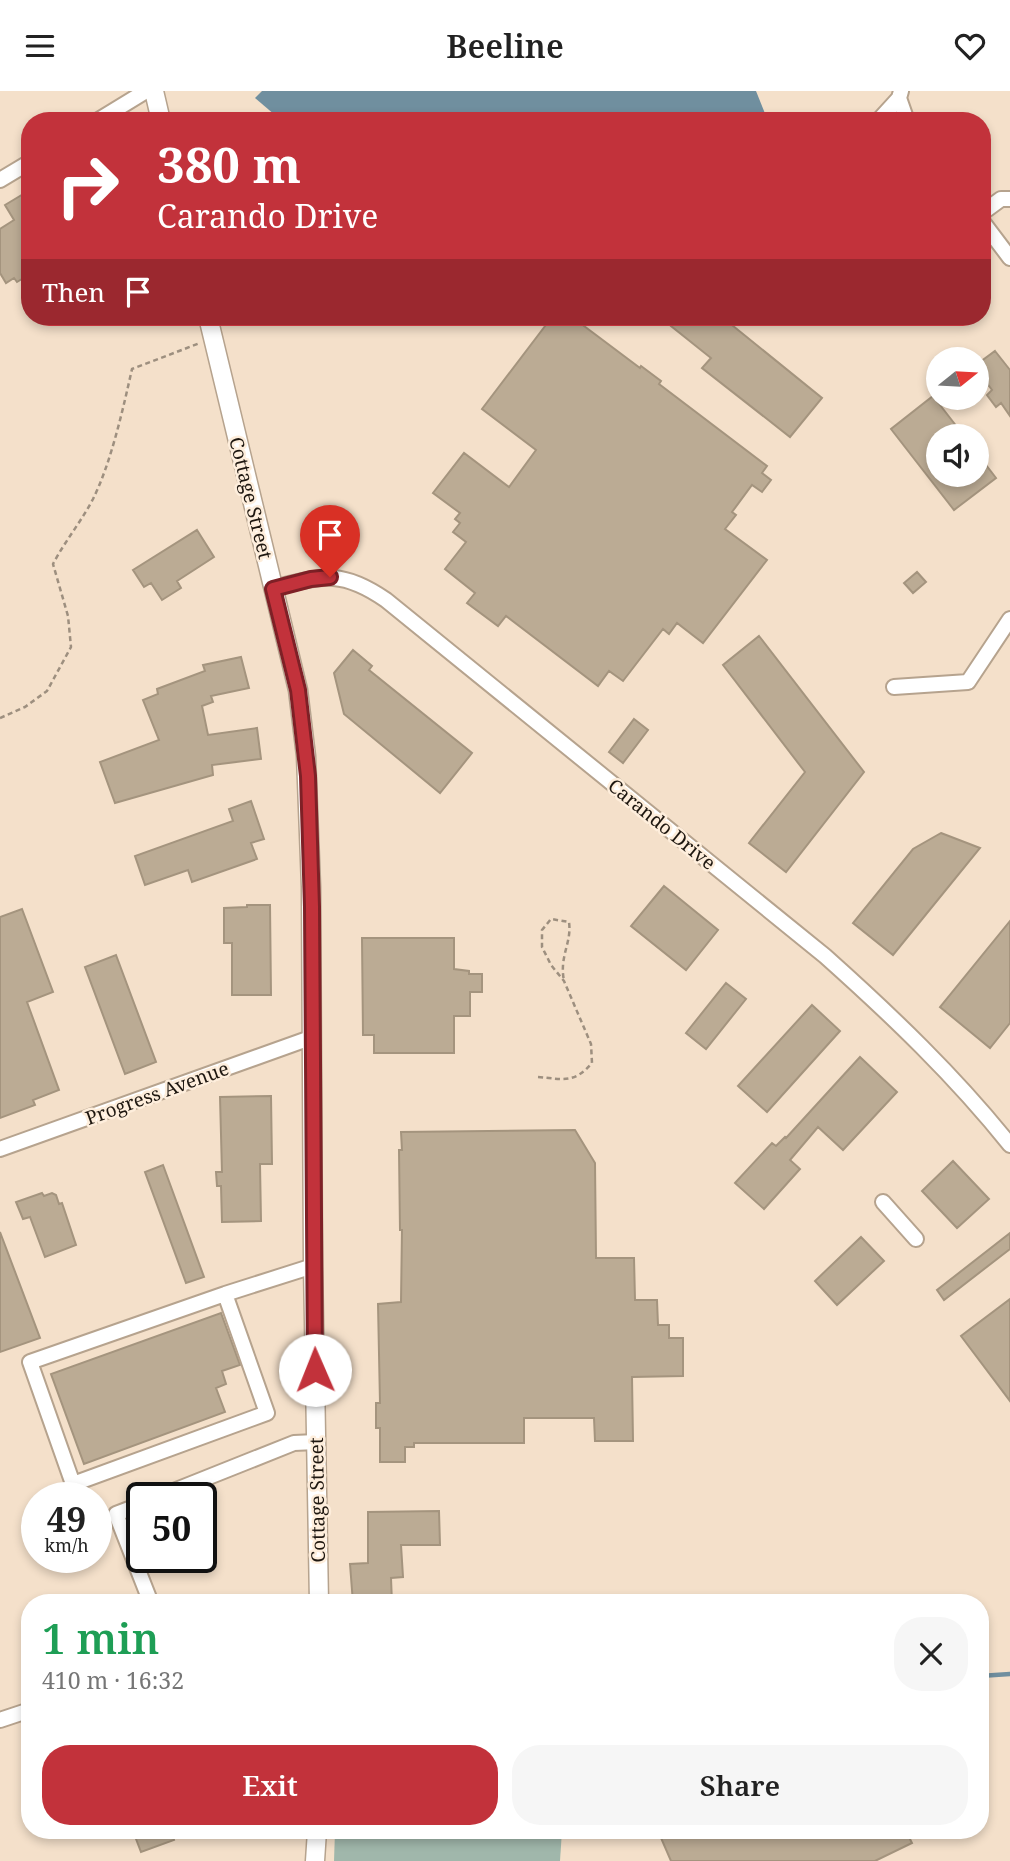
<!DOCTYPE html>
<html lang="en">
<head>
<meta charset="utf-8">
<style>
  body { margin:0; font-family:"Noto Serif",serif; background:#f6f6f6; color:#222; height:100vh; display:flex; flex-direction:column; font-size:26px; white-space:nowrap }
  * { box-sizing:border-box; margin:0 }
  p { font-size:23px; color:#767676 }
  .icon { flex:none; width:38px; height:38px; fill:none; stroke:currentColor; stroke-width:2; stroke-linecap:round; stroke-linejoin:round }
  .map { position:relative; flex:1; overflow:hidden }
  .side { position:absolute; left:21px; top:1503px; width:968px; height:245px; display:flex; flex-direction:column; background:#fff; border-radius:28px; box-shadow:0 4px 10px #0003 }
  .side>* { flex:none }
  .top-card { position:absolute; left:21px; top:21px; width:970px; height:214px; border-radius:28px; box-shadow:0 4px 10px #0003; background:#c2323b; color:#fff; overflow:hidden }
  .needle { width:46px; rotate:72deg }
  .fabs { position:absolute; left:926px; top:256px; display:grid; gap:14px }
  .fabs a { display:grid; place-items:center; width:63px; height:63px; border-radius:50%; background:#fff; box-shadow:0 4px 10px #0003; font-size:35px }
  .speed { position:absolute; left:21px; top:1391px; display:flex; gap:14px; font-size:35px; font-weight:700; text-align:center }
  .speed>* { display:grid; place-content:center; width:91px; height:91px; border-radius:50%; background:#fff; box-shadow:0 4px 10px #0003; line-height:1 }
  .speed small { font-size:18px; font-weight:400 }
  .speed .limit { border:4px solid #111; border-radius:10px; background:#fff; color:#111 }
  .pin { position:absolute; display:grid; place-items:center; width:60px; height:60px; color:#fff; margin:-72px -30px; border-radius:50% 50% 50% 0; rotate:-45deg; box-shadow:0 0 7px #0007 }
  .pin .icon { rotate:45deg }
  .me { position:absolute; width:77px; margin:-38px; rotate:359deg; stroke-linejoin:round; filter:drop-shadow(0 0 5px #0008) }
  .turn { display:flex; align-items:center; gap:24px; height:147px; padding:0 21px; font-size:32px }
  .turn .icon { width:91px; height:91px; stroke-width:2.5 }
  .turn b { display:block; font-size:49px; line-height:60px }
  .then { display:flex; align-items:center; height:66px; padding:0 21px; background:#0003; gap:14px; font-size:26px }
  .round { display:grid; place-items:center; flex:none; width:74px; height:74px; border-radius:28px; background:#f6f6f6 }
  .headline { display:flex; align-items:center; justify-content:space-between; height:119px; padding:0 21px }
  h1 { font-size:42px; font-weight:600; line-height:52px; color:#1e9e55 }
  .primary-button { display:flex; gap:14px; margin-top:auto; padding:14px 21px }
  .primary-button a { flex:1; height:80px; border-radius:28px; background:#c2323b; color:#fff; font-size:28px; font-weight:600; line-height:80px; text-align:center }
  .primary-button a+a { background:#f6f6f6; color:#222 }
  header { display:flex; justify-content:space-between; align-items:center; height:91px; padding:0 21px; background:#fff; font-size:32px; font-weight:600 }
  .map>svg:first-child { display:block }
  .green { fill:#a0b7ab }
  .water { fill:#708f9f }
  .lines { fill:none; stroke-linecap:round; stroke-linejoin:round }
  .stream { stroke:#708f9f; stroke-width:4.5 }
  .building { fill:#bbab94; stroke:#a4947e; stroke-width:2 }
  .minor-casing { stroke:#b6a38e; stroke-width:18 }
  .major-casing { stroke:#b6a38e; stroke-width:21 }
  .path { stroke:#9d8f7f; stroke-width:2.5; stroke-dasharray:5 3.5; stroke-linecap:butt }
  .minor { stroke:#fff; stroke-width:14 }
  .major { stroke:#fff; stroke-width:18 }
  .route-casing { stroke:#7e2026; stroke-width:18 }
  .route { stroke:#c2323b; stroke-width:12 }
  .labels { text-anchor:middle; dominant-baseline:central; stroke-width:5; stroke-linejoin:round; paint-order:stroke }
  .street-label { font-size:19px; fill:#1e1710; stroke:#feeedc }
</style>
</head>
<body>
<header><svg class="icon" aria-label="menu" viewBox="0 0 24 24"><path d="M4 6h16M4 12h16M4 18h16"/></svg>Beeline<svg class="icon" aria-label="heart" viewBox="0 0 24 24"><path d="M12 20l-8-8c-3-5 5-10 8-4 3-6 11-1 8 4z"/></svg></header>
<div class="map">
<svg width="1010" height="1770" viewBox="0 0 1010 1770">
  <rect width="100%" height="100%" fill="#f4e0ca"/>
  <path class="green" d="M 335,1740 L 562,1740 L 560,1770 L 334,1770 Z"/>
  <path class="water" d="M 262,0 L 756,0 L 768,30 L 282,30 L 255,7 Z"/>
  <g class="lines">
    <path class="stream" d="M 980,1585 L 1010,1583"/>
  </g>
  <path class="building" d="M 30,99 L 30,183 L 17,191 L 14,187 L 6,192 L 0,182 L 0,138 L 14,129 L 5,114 Z
    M 552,226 L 572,226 L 640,277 L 641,275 L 661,290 L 659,293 L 767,375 L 762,382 L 771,389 L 762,401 L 752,394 L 732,421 L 736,424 L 725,438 L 767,469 L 703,552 L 677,532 L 669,543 L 663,538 L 623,590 L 609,580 L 598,595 L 506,525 L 498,535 L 467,512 L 475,502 L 445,478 L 466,451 L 453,441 L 460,432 L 455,428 L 460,422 L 433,402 L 464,362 L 509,396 L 536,359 L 482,318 Z
    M 678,226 L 722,226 L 822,307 L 790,346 L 702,277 L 711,267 L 671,235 Z
    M 995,260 L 1010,279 L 1010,325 L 1001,312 L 996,316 L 987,304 L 992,299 L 976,278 L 976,274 Z
    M 933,305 L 964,345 L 938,345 L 938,383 L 976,383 L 976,361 L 996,387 L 954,419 L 891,338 Z
    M 197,439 L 214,466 L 177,490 L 181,497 L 162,509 L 151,492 L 144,496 L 133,479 Z
    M 917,481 L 926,491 L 913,502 L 904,492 Z
    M 759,545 L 864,681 L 786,781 L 749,752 L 805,681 L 723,574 Z
    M 353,559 L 372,575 L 369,579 L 472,662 L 440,702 L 344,623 L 334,582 Z
    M 241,566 L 249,597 L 211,605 L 213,611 L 202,615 L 208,644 L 257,637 L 261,668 L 212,674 L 213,684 L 115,712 L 100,671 L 159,649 L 143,609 L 158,603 L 157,598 L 205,580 L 203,574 Z
    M 634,628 L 648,639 L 623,672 L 609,661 Z
    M 251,710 L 264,748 L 251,752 L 257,768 L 192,791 L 188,779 L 145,794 L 135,765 L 233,730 L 229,718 Z
    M 941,742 L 980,757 L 893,864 L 853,832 L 913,758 Z
    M 664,795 L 718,839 L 686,879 L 631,835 Z
    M 247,814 L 270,814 L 271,904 L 232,904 L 232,852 L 224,852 L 224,817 L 247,816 Z
    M 22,818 L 53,901 L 27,911 L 59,999 L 33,1009 L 35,1014 L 0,1027 L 0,826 Z
    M 1010,830 L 1010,932 L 990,957 L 940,916 Z
    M 362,847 L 454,847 L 454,878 L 469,880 L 469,883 L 482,883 L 482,901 L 470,901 L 470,925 L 454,925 L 454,962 L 374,962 L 374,944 L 363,944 Z
    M 116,864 L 156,971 L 125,983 L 85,876 Z
    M 726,892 L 746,908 L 706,958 L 686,942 Z
    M 812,914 L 840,940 L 767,1021 L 738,995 Z
    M 860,966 L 897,1001 L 843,1059 L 818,1036 L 790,1069 L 800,1078 L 764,1118 L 735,1092 L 772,1052 L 776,1055 L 785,1046 L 786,1047 Z
    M 271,1005 L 272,1073 L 260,1073 L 261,1130 L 222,1131 L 221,1095 L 217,1095 L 216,1081 L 222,1081 L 220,1006 Z
    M 575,1039 L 595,1072 L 596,1167 L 634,1167 L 635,1209 L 657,1209 L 658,1234 L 669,1234 L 669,1247 L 683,1247 L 683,1285 L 632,1286 L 633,1350 L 595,1350 L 594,1327 L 524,1327 L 524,1352 L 414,1352 L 414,1356 L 405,1356 L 405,1371 L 380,1371 L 380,1337 L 376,1337 L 376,1312 L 380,1312 L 378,1213 L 401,1211 L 402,1139 L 400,1139 L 399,1059 L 402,1059 L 401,1041 Z
    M 953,1070 L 989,1108 L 957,1137 L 922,1100 Z
    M 163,1074 L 204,1186 L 186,1192 L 145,1081 Z
    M 42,1102 L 44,1105 L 52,1102 L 56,1104 L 59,1113 L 62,1112 L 76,1154 L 45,1166 L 30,1126 L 23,1128 L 16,1111 Z
    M 0,1141 L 40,1247 L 0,1261 Z
    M 1010,1142 L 1010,1158 L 944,1209 L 937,1199 Z
    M 861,1146 L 884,1170 L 837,1214 L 815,1190 Z
    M 1010,1208 L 1010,1310 L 961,1245 Z
    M 221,1222 L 240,1274 L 222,1280 L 226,1293 L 216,1297 L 225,1321 L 84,1373 L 51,1283 Z
    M 439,1420 L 440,1454 L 401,1454 L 403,1486 L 391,1487 L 392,1512 L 353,1512 L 350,1473 L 368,1472 L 368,1421 Z
    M 133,1740 L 171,1740 L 174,1749 L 141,1761 Z
    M 658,1740 L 906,1740 L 912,1752 L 875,1770 L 671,1770 Z"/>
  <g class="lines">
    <defs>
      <path id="minor" d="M 899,7 L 907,30
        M 97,30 L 146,0
        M 878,30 L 899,7 L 901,0
        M 0,89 L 30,71
        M 982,122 L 1001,108 L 1010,108
        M 982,130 L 1010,167
        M 273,497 C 322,485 341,478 386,509 L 825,865 C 891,924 955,985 1010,1054
        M 894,596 L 968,591 L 1010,528
        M 0,1058 L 313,946
        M 883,1111 L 916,1148
        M 225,1203 L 267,1322 L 73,1393 L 30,1271 L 225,1203 L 313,1175
        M 156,1407 L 294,1352 L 316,1351
        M 142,1413 L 116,1423 L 151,1512
        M 0,1629 L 30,1619"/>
      <path id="major" d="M 154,0 L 161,30
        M 208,226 L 298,599 L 306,665 L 311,796 L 313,1175 L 319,1512
        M 315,1770 L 317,1740"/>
    </defs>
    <use href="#minor" class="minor-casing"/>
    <use href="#major" class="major-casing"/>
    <path class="path" d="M 0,627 L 25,616 L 47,600 L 71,556 L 68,525 L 53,473 C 65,450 81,431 93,408 C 111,372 123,318 132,278 L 200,252
      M 538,986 C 563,988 574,993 592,972 L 591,953 L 564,890 L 551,874 L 542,856 L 542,839 L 551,828 L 569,831 C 572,852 559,865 564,890"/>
    <use href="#minor" class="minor"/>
    <use href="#major" class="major"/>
  </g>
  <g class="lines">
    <defs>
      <path id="route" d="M 315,1279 L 312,816 L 308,685 L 298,599 L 273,498 L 311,488 L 330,486"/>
    </defs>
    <use href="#route" class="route-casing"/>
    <use href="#route" class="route"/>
  </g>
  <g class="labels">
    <g class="street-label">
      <text transform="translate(251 407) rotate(76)">Cottage Street</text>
      <text transform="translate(662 733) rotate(39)">Carando Drive</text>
      <text transform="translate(157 1002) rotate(-20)">Progress Avenue</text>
      <text transform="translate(317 1409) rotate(-91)">Cottage Street</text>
    </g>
  </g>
</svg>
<div class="fabs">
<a><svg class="needle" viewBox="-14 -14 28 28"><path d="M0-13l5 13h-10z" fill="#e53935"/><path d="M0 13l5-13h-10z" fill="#767676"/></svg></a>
<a><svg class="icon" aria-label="sound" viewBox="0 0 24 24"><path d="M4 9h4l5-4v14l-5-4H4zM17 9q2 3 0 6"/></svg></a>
</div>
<div class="speed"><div>49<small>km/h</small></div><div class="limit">50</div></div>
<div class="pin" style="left:330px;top:486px;background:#d93025"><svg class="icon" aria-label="arrive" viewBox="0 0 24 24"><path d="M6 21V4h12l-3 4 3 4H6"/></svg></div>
<svg class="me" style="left:315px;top:1279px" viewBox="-20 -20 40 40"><circle r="19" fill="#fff"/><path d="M0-13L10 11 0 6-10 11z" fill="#c2323b"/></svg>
<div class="top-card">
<div class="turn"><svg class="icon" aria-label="right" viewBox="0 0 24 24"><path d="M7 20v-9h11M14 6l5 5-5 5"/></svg><div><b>380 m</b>Carando Drive</div></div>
<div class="then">Then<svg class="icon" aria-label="arrive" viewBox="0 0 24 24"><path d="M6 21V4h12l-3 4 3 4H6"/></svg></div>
</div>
<section class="side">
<div class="headline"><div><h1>1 min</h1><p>410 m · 16:32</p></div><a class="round"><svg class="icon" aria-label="close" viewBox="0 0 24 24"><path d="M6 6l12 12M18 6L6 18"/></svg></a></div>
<div class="primary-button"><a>Exit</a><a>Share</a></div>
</section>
</div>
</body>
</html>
